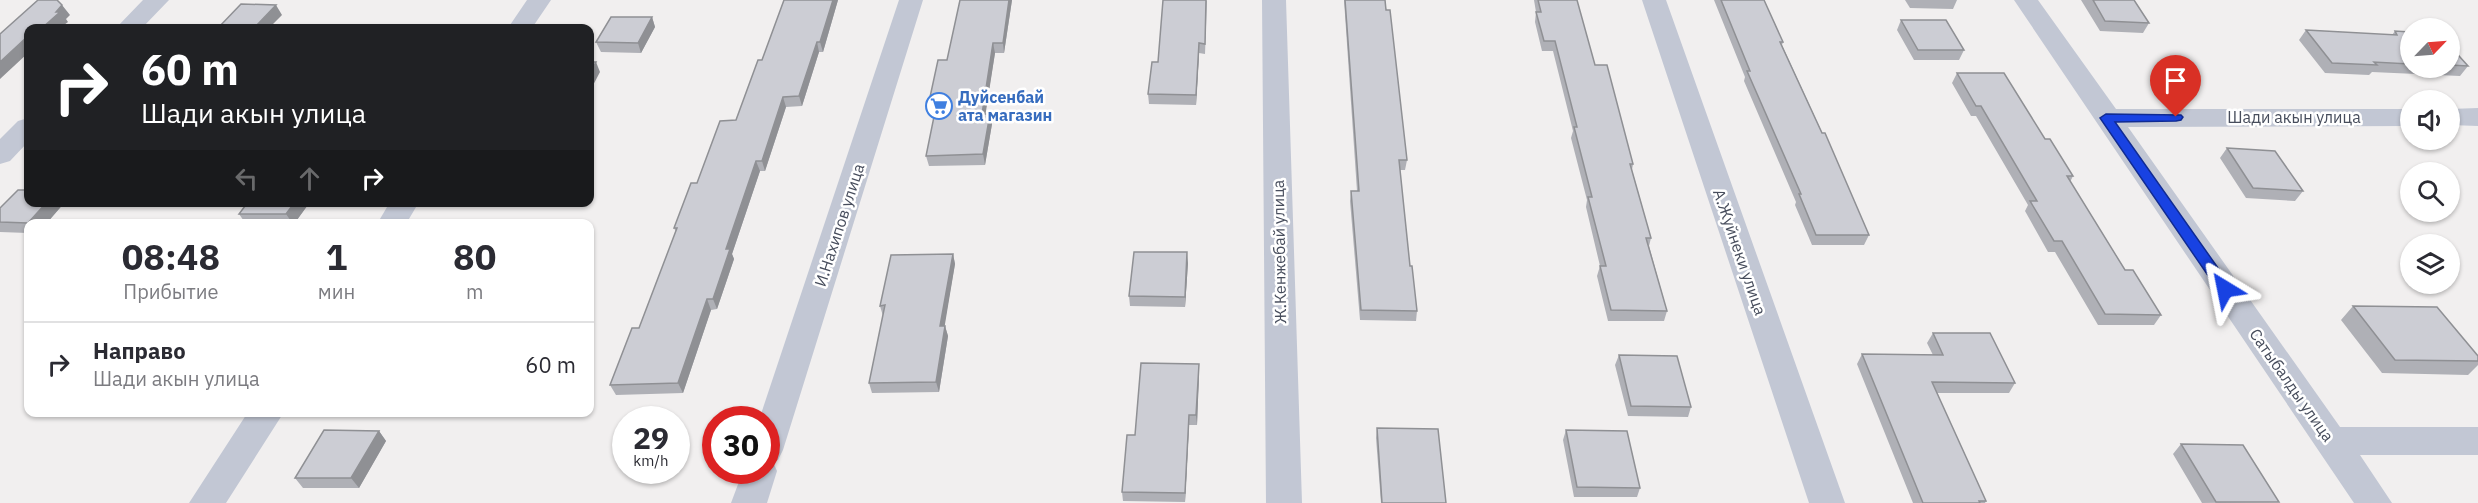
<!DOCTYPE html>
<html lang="ru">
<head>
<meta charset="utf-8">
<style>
  body { margin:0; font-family:"IBM Plex Sans",sans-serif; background:#f2f2f3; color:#2b2b33; height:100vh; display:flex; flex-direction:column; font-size:22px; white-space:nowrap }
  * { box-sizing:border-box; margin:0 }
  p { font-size:20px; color:#7c7c81 }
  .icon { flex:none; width:33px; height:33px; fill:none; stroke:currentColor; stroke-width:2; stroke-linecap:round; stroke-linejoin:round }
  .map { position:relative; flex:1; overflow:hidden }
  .sheet { position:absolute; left:24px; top:219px; width:570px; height:198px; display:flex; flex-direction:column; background:#fff; border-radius:12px; box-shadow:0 2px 4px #0004 }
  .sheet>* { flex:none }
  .banner { position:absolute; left:24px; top:24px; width:570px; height:183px; border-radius:12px; box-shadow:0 2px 4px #0004; background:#202124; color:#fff; overflow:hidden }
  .needle { width:39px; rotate:65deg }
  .buttons { position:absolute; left:2400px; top:18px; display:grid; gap:12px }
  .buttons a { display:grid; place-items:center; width:60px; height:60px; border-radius:50%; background:#fff; box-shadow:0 2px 4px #0004; font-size:30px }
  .speed { position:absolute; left:612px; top:406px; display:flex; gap:12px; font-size:30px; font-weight:700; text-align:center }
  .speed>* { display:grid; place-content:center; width:78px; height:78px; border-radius:50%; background:#fff; box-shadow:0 2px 4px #0004; line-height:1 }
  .speed small { font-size:15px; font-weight:400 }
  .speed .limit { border:9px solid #d22; background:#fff; color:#111 }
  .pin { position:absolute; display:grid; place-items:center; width:51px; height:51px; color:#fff; margin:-62px -26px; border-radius:50% 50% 50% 0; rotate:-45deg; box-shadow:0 0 6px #0007 }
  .pin .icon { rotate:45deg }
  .me { position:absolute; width:66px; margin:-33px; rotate:325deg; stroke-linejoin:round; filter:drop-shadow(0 0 4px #0008) }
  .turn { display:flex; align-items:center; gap:21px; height:126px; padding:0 18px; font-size:27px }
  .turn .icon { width:78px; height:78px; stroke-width:2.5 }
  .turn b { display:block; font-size:42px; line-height:51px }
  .lanes { display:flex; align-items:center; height:57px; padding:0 18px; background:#0003; justify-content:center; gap:30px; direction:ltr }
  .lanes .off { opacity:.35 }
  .eta { display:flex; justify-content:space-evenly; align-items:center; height:102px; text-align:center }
  .eta b { font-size:36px; font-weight:700; line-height:42px }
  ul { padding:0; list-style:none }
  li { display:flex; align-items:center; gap:18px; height:84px; padding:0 18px; border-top:2px solid #e1e1e2 }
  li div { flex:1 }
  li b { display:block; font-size:22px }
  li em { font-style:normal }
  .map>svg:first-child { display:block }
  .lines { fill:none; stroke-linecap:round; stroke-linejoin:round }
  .minor { fill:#c2c7d4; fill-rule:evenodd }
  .wall { fill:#afb0b6 }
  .shaded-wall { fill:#8f9094 }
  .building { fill:#cccdd4; stroke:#8f9094; stroke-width:1.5 }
  .route { fill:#1842e2; stroke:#102b93; stroke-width:1.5 }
  .labels { text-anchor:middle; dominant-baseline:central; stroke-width:5; stroke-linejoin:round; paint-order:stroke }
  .shop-label { font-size:16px; font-weight:bold; fill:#366cbe; stroke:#fff; text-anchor:start }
  .street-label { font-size:16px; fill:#474d5c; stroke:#fff }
</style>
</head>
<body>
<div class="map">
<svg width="2478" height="503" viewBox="0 0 2478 503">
  <rect width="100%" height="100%" fill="#f1efef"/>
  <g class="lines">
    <path class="minor" d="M 143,0 L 169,0 L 142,28 L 116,28 Z
      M 527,0 L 551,0 L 532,28 L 508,28 Z
      M 899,0 L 923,0 L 783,450 L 778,460 L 773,462 L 777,471 L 767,503 L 731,503 L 743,471 L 766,471 L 766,420 L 759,420 Z
      M 1262,0 L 1286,0 L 1302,503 L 1266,503 Z
      M 1642,0 L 1666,0 L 1845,503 L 1809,503 Z
      M 2014,0 L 2038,0 L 2116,109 L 2410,109 L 2410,126 L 2128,127 L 2340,427 L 2478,427 L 2478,455 L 2360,455 L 2392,503 L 2354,503 Z
      M 2478,108 L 2478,126 L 2450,125 L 2450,109 Z
      M 28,118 L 28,142 L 10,161 L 0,164 L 0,139 L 18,121 Z
      M 390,202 L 419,202 L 406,224 L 377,224 Z
      M 248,412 L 284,412 L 226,503 L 189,503 Z"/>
  </g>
  <path class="wall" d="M 784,0 L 838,0 L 823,52 L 819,52 L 802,106 L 786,107 L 765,171 L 760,171 L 732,254 L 734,259 L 717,309 L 711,310 L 683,393 L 616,395 L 610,385 L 639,328 L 676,232 L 674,228 L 697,183 L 736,120 L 762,60 Z
    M 960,0 L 1012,0 L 1004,53 L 995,53 L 985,114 L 990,114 L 992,124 L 985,165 L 929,166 L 926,156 L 936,107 L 933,107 L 930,97 L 947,60 Z
    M 1207,0 L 1205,54 L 1199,53 L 1196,105 L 1149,104 L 1148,94 L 1158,62 Z
    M 1344,0 L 1385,0 L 1407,160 L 1405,170 L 1400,170 L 1410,266 L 1417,311 L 1416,321 L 1360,320 L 1350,201 L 1351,191 L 1357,191 Z
    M 1534,0 L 1577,0 L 1595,65 L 1633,164 L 1632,170 L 1651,238 L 1649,246 L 1667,311 L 1664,321 L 1608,321 L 1597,276 L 1600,266 L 1586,207 L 1587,200 L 1571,138 L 1573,131 L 1553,51 L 1542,51 L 1535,22 L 1536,12 Z
    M 1714,0 L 1764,0 L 1783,42 L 1782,45 L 1869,235 L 1864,245 L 1812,245 L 1795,205 L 1796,202 L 1744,81 L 1745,77 Z
    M 1905,0 L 1957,0 L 1953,9 L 1910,8 Z
    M 2081,0 L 2134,0 L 2149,23 L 2143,33 L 2100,31 Z
    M 652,17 L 655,27 L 641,53 L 601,52 L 596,42 Z
    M 1901,20 L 1964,50 L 1959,60 L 1914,60 L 1897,30 Z
    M 2306,30 L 2392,35 L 2395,31 L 2410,32 L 2410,68 L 2450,68 L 2450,46 L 2468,66 L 2460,76 L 2372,72 L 2369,75 L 2325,73 L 2299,40 Z
    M 1957,73 L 2045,139 L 2073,176 L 2070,182 L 2125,270 L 2161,315 L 2154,325 L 2098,325 L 2055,252 L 2048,252 L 2025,211 L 2028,205 L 1976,116 L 1971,116 L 1952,83 Z
    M 2227,148 L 2303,191 L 2295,201 L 2246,198 L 2220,158 Z
    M 28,202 L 65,202 L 46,224 L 28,224 L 28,233 L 0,232 L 0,208 Z
    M 248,202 L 310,202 L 294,224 L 246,224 L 239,214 Z
    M 953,254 L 955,264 L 944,326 L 945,326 L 948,336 L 939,392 L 872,393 L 869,383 L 883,316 L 880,306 Z
    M 1188,263 L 1185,307 L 1130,306 L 1129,296 Z
    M 2353,306 L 2478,356 L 2478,365 L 2468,375 L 2382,373 L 2341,320 Z
    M 1933,333 L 2015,383 L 2009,393 L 1937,393 L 1986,501 L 1985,503 L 1913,503 L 1857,364 L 1862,354 L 1933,355 L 1927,343 Z
    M 1619,355 L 1691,407 L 1688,417 L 1628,416 L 1615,365 Z
    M 1199,374 L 1197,425 L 1189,425 L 1185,502 L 1123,501 L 1122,492 L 1135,435 Z
    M 1377,428 L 1446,503 L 1381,503 L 1376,438 Z
    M 1566,430 L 1640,488 L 1637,497 L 1574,497 L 1563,440 Z
    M 379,431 L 386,441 L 359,488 L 303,488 L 295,478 Z
    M 2181,444 L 2279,502 L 2202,503 L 2173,454 Z"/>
  <path class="shaded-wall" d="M 833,0 L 838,0 L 823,52 L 820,42 Z
    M 1009,0 L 1012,0 L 1004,53 L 1003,43 Z
    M 62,5 L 70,15 L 66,19 L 68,22 L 60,28 L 42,28 L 56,12 Z
    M 276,5 L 282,15 L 269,28 L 254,28 Z
    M 652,17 L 655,27 L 641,53 L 638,43 Z
    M 28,36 L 28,53 L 0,79 L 0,62 Z
    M 817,42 L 819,52 L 802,106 L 799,96 Z
    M 993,43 L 995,53 L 984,124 L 982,114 Z
    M 1199,43 L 1199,53 L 1196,105 L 1196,95 Z
    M 596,62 L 600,72 L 590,91 L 590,73 Z
    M 783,97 L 786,107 L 765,171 L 762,161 Z
    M 990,114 L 992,124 L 985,165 L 983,154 Z
    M 756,161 L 760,171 L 732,254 L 734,259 L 717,309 L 713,299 L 726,249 Z
    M 47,202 L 65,202 L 46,224 L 29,224 L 28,223 Z
    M 295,202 L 310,202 L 294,224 L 293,224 L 286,214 Z
    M 1187,252 L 1188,263 L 1185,307 L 1185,297 Z
    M 953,254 L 955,264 L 943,336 L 940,326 Z
    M 707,299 L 711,310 L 683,393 L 678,383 Z
    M 945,326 L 948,336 L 939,392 L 936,382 Z
    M 1199,364 L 1199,374 L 1197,425 L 1196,415 Z
    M 1189,415 L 1189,425 L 1185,502 L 1185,493 Z
    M 379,431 L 386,441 L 359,488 L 351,478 Z"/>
  <path class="building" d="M 38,0 L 57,0 L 62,5 L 56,12 L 60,12 L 42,28 L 28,28 L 28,36 L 0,62 L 0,34 Z
    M 784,0 L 833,0 L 820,42 L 817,42 L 799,96 L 783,97 L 762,161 L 756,161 L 726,249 L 730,249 L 713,299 L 707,299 L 678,383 L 610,385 L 632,328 L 639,328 L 677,228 L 674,228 L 691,183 L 697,183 L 720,121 L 736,120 L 758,60 L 762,60 Z
    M 960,0 L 1009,0 L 1003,43 L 993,43 L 982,114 L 990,114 L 983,154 L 926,156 L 938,97 L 930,97 L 938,60 L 947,60 Z
    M 1163,0 L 1206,0 L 1205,44 L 1199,43 L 1196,95 L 1148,94 L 1152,62 L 1158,62 Z
    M 1345,0 L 1385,0 L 1386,10 L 1390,10 L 1407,160 L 1399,160 L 1410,266 L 1412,266 L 1417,311 L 1361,310 L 1351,191 L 1359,191 Z
    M 1538,0 L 1577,0 L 1595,65 L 1607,65 L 1633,164 L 1630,164 L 1651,238 L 1646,238 L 1667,311 L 1611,310 L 1600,266 L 1606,266 L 1588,197 L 1592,197 L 1574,127 L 1577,127 L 1555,41 L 1544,41 L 1536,12 L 1541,12 Z
    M 1721,0 L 1764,0 L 1783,42 L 1780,42 L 1822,133 L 1825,133 L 1869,235 L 1816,235 L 1799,194 L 1801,194 L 1747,71 L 1750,71 Z
    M 2093,0 L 2134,0 L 2149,23 L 2105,21 Z
    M 241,4 L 276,5 L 254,28 L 218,28 Z
    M 611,17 L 652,17 L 638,43 L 596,42 Z
    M 1901,20 L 1946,20 L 1964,50 L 1918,50 Z
    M 2306,30 L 2397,35 L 2395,31 L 2410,32 L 2410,64 L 2374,62 L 2377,65 L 2332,63 Z
    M 2450,46 L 2468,66 L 2450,65 Z
    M 590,62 L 596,62 L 590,73 Z
    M 1957,73 L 2004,73 L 2045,139 L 2050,139 L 2073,176 L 2067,176 L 2125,270 L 2133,270 L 2161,315 L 2105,314 L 2062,241 L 2054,241 L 2030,201 L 2037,201 L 1981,106 L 1976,106 Z
    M 2227,148 L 2275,151 L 2303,191 L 2253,188 Z
    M 18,190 L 28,190 L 28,202 L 47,202 L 28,223 L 0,222 L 0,208 Z
    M 248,202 L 295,202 L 286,214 L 239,214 Z
    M 1134,252 L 1187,252 L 1185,297 L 1129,296 Z
    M 953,254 L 940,326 L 945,326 L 936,382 L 869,383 L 885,305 L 880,306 L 891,255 Z
    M 2353,306 L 2437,307 L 2478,356 L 2478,361 L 2395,360 Z
    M 1933,333 L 1990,333 L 2015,383 L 1932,382 L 1986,501 L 1979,501 L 1980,503 L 1923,503 L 1862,354 L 1943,355 Z
    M 1619,355 L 1677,356 L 1691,407 L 1631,406 Z
    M 1141,363 L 1199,364 L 1196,415 L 1189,415 L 1185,493 L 1122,492 L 1127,435 L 1135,435 Z
    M 1377,428 L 1438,429 L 1446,503 L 1382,503 Z
    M 324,430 L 379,431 L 351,478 L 295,478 Z
    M 1566,430 L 1627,431 L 1640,488 L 1577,487 Z
    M 2181,444 L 2243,445 L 2279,502 L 2216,502 Z"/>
  <path class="route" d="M 2106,114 L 2181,115 L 2183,117 L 2181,120 L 2176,121 L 2115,122 L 2230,285 L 2232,289 L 2230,293 L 2220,293 L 2100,118 Z"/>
  <defs>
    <symbol id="supermarket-ring" viewBox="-11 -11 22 22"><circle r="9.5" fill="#fff" stroke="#3f7fe0" stroke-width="1.5"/><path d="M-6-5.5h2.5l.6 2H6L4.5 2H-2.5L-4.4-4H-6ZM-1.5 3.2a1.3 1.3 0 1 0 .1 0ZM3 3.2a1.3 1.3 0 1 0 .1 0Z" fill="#3f7fe0"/></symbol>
  </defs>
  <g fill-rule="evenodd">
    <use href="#supermarket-ring" x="924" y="91" width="30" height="30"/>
  </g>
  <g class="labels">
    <g class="shop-label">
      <text x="958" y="97">Дуйсенбай<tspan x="958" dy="18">ата магазин</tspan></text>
    </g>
    <g class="street-label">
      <text x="2294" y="117">Шади акын улица</text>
      <text transform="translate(839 225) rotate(-72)">И.Нахипов улица</text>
      <text transform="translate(1279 252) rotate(-91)">Ж.Кенжебай улица</text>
      <text transform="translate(1740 252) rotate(71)">А.Жуйнеки улица</text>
      <text transform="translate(2292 385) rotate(55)">Сатыбалды улица</text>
    </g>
  </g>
</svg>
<div class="buttons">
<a><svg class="needle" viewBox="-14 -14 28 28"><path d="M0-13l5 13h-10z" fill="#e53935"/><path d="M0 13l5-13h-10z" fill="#7c7c81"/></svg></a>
<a><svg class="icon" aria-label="sound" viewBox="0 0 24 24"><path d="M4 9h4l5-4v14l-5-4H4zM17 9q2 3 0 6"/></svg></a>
<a><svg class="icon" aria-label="search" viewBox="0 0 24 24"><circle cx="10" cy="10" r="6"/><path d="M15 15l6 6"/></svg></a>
<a><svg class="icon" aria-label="layers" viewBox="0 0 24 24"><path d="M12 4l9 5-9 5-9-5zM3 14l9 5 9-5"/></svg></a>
</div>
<div class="speed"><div>29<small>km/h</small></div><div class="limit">30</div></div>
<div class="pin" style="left:2176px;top:117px;background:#d93025"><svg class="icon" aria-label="arrive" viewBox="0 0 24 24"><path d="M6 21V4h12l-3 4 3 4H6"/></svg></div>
<svg class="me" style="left:2225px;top:289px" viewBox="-20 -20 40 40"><path d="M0-17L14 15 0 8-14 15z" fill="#1842e2" stroke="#fff" stroke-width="4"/></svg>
<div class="banner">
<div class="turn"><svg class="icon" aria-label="right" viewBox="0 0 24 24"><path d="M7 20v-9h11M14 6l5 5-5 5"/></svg><div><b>60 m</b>Шади акын улица</div></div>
<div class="lanes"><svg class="icon off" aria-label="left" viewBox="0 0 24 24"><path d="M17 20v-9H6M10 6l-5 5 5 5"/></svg><svg class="icon off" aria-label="ahead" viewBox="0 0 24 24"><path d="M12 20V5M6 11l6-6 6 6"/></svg><svg class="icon" aria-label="right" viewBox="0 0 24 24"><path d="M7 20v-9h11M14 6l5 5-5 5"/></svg></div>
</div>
<section class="sheet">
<div class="eta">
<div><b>08:48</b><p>Прибытие</p></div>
<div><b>1</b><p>мин</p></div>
<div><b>80</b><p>m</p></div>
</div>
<ul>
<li><svg class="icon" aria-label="right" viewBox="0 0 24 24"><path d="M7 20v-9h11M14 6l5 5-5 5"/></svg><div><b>Направо</b><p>Шади акын улица</p></div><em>60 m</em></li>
</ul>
</section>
</div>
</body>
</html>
